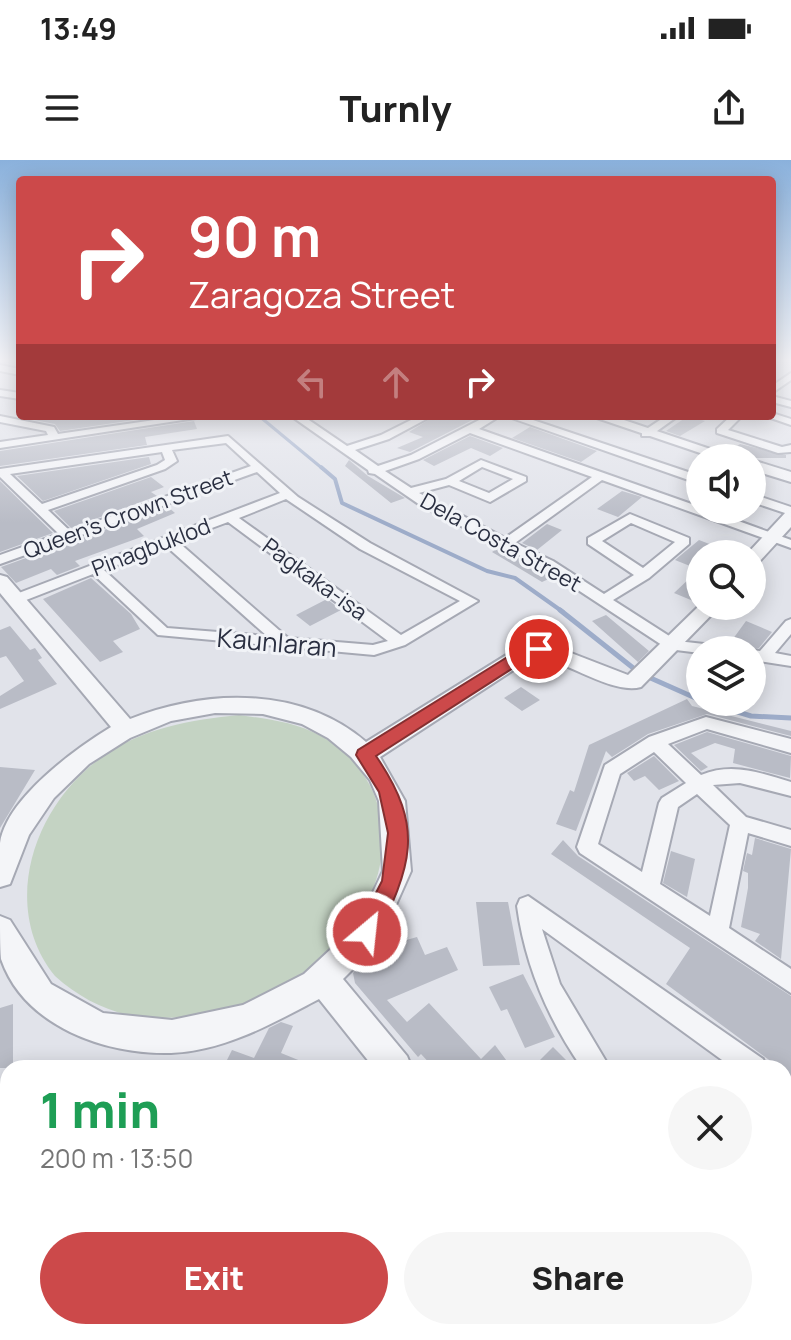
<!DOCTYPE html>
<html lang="en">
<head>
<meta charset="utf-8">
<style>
  body { margin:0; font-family:Manrope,sans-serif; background:#f6f6f6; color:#222; height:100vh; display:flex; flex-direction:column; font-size:30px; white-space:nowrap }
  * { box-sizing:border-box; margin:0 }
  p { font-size:26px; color:#767676 }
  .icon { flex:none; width:44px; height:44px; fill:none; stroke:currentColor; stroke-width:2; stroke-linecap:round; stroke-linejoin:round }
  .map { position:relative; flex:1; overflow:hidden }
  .details { position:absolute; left:0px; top:900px; width:792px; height:280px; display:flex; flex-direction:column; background:#fff; border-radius:24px 24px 0 0; box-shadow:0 4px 20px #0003 }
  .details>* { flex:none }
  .guide { position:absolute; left:16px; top:16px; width:760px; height:244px; border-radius:8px; box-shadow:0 4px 20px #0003; background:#cc494a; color:#fff; overflow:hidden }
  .fabs { position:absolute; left:686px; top:284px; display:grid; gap:16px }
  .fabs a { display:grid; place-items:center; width:80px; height:80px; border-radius:50%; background:#fff; box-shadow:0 4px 20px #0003; font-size:40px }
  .pin { position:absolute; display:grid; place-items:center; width:68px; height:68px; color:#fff; margin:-34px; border:4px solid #fff; border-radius:50%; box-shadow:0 2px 8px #0007 }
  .me { position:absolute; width:88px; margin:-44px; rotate:28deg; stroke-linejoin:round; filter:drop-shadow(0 0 6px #0008) }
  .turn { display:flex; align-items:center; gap:28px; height:168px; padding:0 40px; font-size:36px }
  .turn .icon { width:104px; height:104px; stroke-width:2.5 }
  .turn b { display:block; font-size:56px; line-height:68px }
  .lanes { display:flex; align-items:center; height:76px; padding:0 40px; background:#0003; justify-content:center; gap:40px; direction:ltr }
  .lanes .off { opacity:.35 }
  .round { display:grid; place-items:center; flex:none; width:84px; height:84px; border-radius:42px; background:#f6f6f6 }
  .headline { display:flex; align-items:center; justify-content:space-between; height:136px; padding:0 40px }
  h1 { font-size:48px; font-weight:800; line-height:60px; color:#1e9e55 }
  .button { display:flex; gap:16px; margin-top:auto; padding:16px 40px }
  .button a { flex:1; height:92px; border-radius:48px; background:#cc494a; color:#fff; font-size:32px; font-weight:800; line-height:92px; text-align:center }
  .button a+a { background:#f6f6f6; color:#222 }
  .status { display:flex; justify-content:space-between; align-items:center; height:56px; padding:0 40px; background:#fff; direction:ltr }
  .status svg { height:22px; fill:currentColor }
  header { display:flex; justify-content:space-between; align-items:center; height:104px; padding:0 40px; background:#fff; font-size:36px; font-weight:800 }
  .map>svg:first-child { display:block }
  .green { fill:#c4d3c3 }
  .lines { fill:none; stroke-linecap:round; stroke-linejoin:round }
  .stream-far2 { stroke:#9dacc9; stroke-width:3 }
  .stream-far1 { stroke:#9dacc9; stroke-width:4 }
  .stream { stroke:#9dacc9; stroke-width:5 }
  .building { fill:#b9bcc6 }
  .minor-casing { stroke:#a6a9b4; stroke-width:4 }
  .tertiary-casing { stroke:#a6a9b4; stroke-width:4 }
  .minor { fill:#f4f5f8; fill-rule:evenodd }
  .tertiary { fill:#f4f5f8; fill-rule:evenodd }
  .route { fill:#cc494a; stroke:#852f30; stroke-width:2 }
  .labels { text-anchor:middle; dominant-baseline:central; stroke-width:6; stroke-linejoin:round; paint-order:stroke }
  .far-street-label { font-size:22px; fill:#2a2f41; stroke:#f1f3f7 }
  .street-label { font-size:26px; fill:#2a2f41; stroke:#f1f3f7 }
</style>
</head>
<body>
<div class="status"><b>13:49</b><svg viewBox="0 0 49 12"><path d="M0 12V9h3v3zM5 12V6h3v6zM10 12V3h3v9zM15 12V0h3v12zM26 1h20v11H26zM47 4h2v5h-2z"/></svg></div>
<header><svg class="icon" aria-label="menu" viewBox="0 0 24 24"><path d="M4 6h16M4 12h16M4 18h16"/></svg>Turnly<svg class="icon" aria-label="share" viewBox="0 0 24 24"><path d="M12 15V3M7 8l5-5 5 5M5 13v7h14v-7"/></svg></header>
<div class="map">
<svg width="791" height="1180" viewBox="0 0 791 1180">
  <rect width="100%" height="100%" fill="#e1e3ea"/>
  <path class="green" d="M 239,555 C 267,559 295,562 321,576 C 349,591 372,619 379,650 C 401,748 312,826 225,849 C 195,857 160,861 129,855 C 101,849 76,835 55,816 C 0,748 32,647 102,597 C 142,568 191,560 239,555 Z"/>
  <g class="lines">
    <path class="stream-far2" d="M 259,256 L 323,309"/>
    <path class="stream-far1" d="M 321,307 L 335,319 L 342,343 L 487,411 L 515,418 L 563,452"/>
    <path class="stream" d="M 560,450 L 637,511
      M 646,516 L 700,540
      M 705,542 L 751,556 L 791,558"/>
  </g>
  <path class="building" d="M 27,256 L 161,256 L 60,271 L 55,264 L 24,258 Z
    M 435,256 L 480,256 L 410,292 L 397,288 L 423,277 L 409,272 Z
    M 688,256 L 705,261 L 680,276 L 666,271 Z
    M 194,261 L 197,269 L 145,277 L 147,285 L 0,306 L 0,291 Z
    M 530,267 L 597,291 L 581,302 L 512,278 Z
    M 470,276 L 503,288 L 490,296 L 471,288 L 434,306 L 423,300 Z
    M 740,284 L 786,295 L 786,298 L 741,298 L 729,292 Z
    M 149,297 L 151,304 L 43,341 L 17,316 Z
    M 349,300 L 368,316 L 405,338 L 391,343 L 345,306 Z
    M 151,317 L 164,327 L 151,332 L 157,336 L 71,368 L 54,351 Z
    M 0,321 L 53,373 L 0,392 Z
    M 622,331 L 642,337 L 618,357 L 597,349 Z
    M 168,347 L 175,353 L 137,369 L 144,376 L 75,401 L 80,406 L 57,415 L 51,409 L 16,423 L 1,407 Z
    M 547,364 L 562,370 L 537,390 L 522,383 Z
    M 699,380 L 717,387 L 708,394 L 700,394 L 700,410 L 675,400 Z
    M 498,388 L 542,410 L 553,417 L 542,422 L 492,392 Z
    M 692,416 L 700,420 L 698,443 L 674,433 Z
    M 91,418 L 131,454 L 140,469 L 113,481 L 123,492 L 100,502 L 43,439 Z
    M 327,439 L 341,450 L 310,466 L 296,455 Z
    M 606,455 L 649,491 L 638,502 L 592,461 Z
    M 746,461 L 772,472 L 759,488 L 749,490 L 730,483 Z
    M 10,466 L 30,490 L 35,488 L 42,498 L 38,500 L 57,524 L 0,549 L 0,536 L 24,521 L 6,496 L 0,498 L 0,470 Z
    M 521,527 L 540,540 L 522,551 L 504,538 Z
    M 687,539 L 692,546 L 791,571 L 791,576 L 707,554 L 648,574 L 612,597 L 606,591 L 576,671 L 556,664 L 570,630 L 574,632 L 589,585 Z
    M 707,572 L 791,596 L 790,618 L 733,603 L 735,589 L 715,583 L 691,593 L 708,607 L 701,611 L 674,585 Z
    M 654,596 L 679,621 L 659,630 L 645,616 L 634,621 L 627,613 Z
    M 0,607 L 35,610 L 0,668 Z
    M 755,678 L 791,689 L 781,799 L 755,781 L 760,774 L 741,767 L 748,728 L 748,713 L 743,711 L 747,693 L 752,695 Z
    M 563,680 L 578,696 L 791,836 L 791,916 L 666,824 L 690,788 L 551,694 Z
    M 671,691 L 695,699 L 687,737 L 663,723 Z
    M 476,742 L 508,742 L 520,805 L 483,806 Z
    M 417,777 L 425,795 L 447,787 L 458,810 L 387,840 L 407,862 L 429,843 L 481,899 L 495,885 L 512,908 L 434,908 L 421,894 L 418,897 L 355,823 L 353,813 L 378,788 Z
    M 523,814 L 555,877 L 525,888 L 507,849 L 501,851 L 489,827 Z
    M 13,844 L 13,908 L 0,908 L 0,848 Z
    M 281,862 L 293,866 L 281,893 L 318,908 L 223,908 L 232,890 L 254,898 L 269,868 Z
    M 553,887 L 574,908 L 532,908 Z"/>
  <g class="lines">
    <defs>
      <path id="minor" d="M 0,205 L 20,209 L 20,215 L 0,211 Z
        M 791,213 L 791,220 L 772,233 L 772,226 Z
        M 0,230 L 20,233 L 20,239 L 0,236 Z
        M 772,236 L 791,241 L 791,247 L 772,242 Z
        M 772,253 L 791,259 L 791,265 L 765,256 L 772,256 Z
        M 0,256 L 54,267 L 58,274 L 182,256 L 209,256 L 0,288 L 0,282 L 48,275 L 46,271 L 0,262 Z
        M 291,256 L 303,256 L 347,286 L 381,275 L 419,256 L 432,256 L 389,279 L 355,290 L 378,306 L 411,295 L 487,256 L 500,256 L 479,269 L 700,347 L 700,350 L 708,350 L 791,380 L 791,388 L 602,320 L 515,383 L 553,401 L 604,434 L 634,415 L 588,384 L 588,378 L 630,354 L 689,378 L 689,384 L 649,418 L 613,440 L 677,481 L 713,485 L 721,490 L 700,490 L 700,493 L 668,489 L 543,407 L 423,347 L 375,314 L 369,313 L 368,310 ZM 470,273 L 592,317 L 505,378 L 419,333 L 449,325 L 490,342 L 526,321 L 526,317 L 481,300 L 446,319 L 411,328 L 385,311 L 419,299 ZM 482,307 L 513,319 L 489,333 L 459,321 ZM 631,363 L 675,382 L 643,408 L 602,381 Z
        M 506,256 L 521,256 L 700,316 L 700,324 Z
        M 666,256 L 678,256 L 650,276 L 642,276 L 642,272 Z
        M 731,256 L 742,256 L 728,270 L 782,287 L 791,285 L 791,292 L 778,293 L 717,273 L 717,269 Z
        M 228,276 L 298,337 L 370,383 L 478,441 L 405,485 L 374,495 L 158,475 L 93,414 L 21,442 L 11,442 L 11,436 L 280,333 L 257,312 L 0,404 L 0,395 L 59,374 L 0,317 L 0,309 ZM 226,283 L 251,306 L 70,371 L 48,350 L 165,309 L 177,301 L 172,290 ZM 162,292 L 165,300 L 157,305 L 42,344 L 10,314 ZM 286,339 L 360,389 L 460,441 L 401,475 L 239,358 ZM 228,362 L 388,481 L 373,485 L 288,478 L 177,381 ZM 166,386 L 267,476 L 167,468 L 104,410 Z
        M 752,334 L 791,347 L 791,355 L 752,342 Z
        M 791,459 L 791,474 L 775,493 L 791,496 L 791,506 L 752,500 L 752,490 L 760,491 L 786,461 Z
        M 706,557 L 791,579 L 791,593 L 707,569 L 668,584 L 701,615 C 733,602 760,613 791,622 L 791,636 L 740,623 L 713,625 L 746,657 L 791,670 L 791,686 L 748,673 L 729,768 L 791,809 L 791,833 L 580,693 L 577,687 L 605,605 L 649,577 ZM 654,592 L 686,623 L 662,638 L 659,643 L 642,712 L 598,684 L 620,614 ZM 697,634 L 730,665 L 710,756 L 660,724 L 678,647 Z
        M 528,736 L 763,899 L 767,908 L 733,908 L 542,769 L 560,824 L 610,908 L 582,908 C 548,859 525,805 517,746 L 520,739 Z
        M 784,920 L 791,923 L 791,952 L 784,949 Z
        M 791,1000 L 791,1036 L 784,1039 L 784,1003 Z
        M 0,1009 L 8,1011 L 8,1039 L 0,1037 Z
        M 784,1076 L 791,1079 L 791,1113 L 784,1110 Z
        M 108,1172 L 141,1172 L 144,1180 L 111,1180 Z
        M 334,1172 L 368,1172 L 371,1180 L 337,1180 Z
        M 667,1172 L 701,1172 L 698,1180 L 664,1180 Z"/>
      <path id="tertiary" d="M 591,256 L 612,256 L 737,298 L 715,298 Z
        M 752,300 L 791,312 L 791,322 L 752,310 Z
        M 791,352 L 791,367 L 758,403 L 752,404 L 752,394 L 747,394 L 785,353 Z
        M 0,415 L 7,417 L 130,559 C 207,529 300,526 366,582 L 524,484 L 553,486 L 628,515 L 700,445 L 720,446 L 641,527 C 612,535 565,500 535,496 L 380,597 L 405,641 L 411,711 L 379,783 L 343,819 L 407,896 L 412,908 L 374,908 L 319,839 C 273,863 225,891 171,893 C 105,895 24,866 1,799 C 0,787 0,769 0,756 L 10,760 L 51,824 L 103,853 L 172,860 L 243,845 L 304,814 L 358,764 L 383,711 L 379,641 L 370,620 L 351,597 L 328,578 L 302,564 L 263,554 L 215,553 L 171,561 L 130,578 L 89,604 L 54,638 L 29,675 L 10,724 L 0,727 C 0,713 0,697 0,683 C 6,639 75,589 111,567 L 0,433 Z
        M 587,1172 L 633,1172 L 636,1180 L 590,1180 Z"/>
    </defs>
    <use href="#minor" class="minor-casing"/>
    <use href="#tertiary" class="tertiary-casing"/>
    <use href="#minor" class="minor"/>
    <use href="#tertiary" class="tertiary"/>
  </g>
  <linearGradient id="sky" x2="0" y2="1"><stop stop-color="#8ab1dc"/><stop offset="0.55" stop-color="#f2f2f6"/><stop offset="1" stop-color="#f2f2f6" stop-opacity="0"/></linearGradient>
  <rect width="791" height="363" fill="url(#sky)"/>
  <path class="route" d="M 539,484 L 544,485 L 544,492 L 535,494 L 376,596 C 426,669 411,706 375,780 L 367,783 L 359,780 L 356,772 L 382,721 L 388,673 L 379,632 L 356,595 L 358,590 L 525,486 Z"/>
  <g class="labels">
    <g class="far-street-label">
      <text transform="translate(128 354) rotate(-20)">Queen's Crown Street</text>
      <text transform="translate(501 382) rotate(29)">Dela Costa Street</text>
      <text transform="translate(151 387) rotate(-21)">Pinagbuklod</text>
      <text transform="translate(315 419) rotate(36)">Pagkaka-isa</text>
    </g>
    <g class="street-label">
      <text transform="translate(277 482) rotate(5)">Kaunlaran</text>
    </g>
  </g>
</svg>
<div class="fabs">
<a><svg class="icon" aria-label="sound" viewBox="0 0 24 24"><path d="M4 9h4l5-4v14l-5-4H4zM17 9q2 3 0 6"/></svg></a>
<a><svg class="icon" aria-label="search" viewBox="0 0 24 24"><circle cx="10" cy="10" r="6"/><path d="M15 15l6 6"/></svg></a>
<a><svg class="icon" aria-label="layers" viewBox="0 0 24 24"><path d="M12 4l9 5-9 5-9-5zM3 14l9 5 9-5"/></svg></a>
</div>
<div class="pin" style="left:539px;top:489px;background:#d93025"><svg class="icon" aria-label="arrive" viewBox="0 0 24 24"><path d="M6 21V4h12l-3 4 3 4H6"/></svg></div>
<svg class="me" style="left:367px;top:772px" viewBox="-20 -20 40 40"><circle r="17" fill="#cc494a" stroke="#fff" stroke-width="3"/><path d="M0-11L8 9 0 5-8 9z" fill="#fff"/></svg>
<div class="guide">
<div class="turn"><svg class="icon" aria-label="right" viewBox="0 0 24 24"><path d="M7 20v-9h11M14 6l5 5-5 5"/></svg><div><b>90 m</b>Zaragoza Street</div></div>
<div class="lanes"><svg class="icon off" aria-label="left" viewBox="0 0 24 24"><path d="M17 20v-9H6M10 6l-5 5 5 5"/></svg><svg class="icon off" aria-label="ahead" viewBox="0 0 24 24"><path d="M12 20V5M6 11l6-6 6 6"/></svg><svg class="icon" aria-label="right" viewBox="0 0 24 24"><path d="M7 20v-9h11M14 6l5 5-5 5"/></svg></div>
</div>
<section class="details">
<div class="headline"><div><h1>1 min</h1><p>200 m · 13:50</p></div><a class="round"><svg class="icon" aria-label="close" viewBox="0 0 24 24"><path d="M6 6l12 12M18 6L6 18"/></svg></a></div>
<div class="button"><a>Exit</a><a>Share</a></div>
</section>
</div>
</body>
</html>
